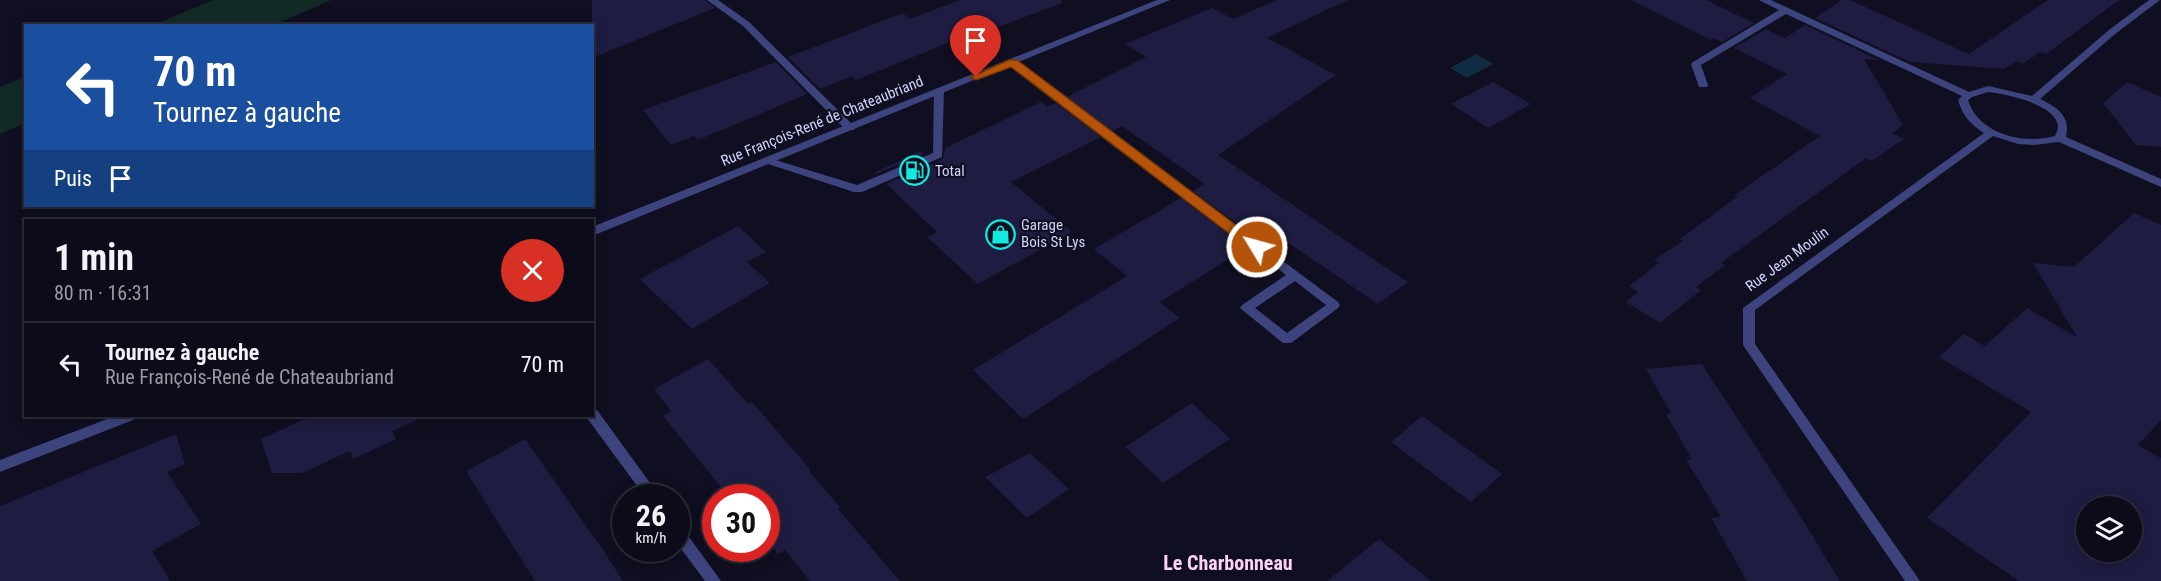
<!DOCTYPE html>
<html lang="fr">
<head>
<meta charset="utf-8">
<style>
  body { margin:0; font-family:"Roboto Condensed",sans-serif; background:#191926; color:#f1f3f6; height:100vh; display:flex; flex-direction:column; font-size:22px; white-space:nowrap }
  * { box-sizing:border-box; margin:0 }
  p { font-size:20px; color:#9a9ba2 }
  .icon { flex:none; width:33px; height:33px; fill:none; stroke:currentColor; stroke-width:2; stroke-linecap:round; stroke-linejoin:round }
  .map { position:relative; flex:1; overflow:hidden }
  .side { position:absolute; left:24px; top:219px; width:570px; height:198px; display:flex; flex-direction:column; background:#0b0b19; border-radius:0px; box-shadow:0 3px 15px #0003,0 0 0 2px #2b2b38 }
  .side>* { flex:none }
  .top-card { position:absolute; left:24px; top:24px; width:570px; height:183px; border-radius:0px; box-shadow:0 3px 15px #0003,0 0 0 2px #2b2b38; background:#1a4fa0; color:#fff; overflow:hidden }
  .controls { position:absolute; left:2076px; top:496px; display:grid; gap:12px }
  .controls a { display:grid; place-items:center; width:66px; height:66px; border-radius:50%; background:#0b0b19; box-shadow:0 3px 15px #0003,0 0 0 2px #2b2b38; font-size:30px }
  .speed { position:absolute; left:612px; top:484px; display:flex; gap:12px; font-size:30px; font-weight:700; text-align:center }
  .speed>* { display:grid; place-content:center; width:78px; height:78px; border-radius:50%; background:#0b0b19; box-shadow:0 3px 15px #0003,0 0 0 2px #2b2b38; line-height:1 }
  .speed small { font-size:15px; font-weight:400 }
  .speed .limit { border:9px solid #d22; background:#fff; color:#111 }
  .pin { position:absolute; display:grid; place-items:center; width:51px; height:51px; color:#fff; margin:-62px -26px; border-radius:50% 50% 50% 0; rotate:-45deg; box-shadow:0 0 6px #0007 }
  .pin .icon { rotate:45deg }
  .me { position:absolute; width:66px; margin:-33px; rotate:307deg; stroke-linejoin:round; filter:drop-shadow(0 0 4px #0008) }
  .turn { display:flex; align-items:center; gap:21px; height:126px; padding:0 30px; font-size:27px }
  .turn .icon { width:78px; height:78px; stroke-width:2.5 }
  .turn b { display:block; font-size:42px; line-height:51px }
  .then { display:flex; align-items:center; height:57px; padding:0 30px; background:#0003; gap:12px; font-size:22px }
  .round { display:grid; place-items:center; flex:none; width:63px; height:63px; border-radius:32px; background:#191926 }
  .summary { display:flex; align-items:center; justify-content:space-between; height:102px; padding:0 30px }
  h1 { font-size:36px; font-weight:700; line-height:45px }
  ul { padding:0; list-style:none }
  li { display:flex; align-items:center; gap:18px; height:84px; padding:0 30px; border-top:2px solid #2b2b38 }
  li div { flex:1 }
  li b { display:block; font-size:22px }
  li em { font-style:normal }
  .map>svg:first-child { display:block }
  .green { fill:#122a26 }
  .water { fill:#102c43 }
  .building { fill:#1e1c41; fill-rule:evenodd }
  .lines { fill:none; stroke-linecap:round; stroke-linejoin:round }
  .service { fill:#3d447d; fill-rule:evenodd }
  .minor { fill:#3d447d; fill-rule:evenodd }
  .tertiary { fill:#3d447d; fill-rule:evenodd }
  .route { fill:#b45309; stroke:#753606; stroke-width:1.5 }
  .labels { text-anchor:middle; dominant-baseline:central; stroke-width:4.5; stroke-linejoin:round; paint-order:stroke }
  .street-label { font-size:15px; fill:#d1d3fc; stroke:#0f0f21 }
  .poi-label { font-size:15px; fill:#d1d3fc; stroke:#0f0f21; text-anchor:start }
  .near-neighbourhood-label { font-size:20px; font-weight:bold; fill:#fcd3f4; stroke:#0f0f21 }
</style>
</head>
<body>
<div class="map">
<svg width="2161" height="581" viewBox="0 0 2161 581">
  <rect width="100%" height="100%" fill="#0f0f21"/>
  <path class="green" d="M 213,0 L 331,0 L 274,25 L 153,25 Z
    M 25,77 L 25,123 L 0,134 L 0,87 Z"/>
  <path class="water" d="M 1476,54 L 1493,64 L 1467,78 L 1450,68 Z"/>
  <path class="building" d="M 592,0 L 705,0 L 715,8 L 592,58 Z
    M 960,0 L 1061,0 L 1062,3 L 961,41 L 958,39 L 856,80 L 852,76 L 820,89 L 788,57 L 903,13 L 910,19 Z
    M 1276,0 L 1348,0 L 1267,38 L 1336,75 L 1218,155 L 1408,282 L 1378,304 L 1272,232 L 1259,240 L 1193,191 L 1205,184 L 1122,126 L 1112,131 L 1067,97 L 1146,57 L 1125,44 L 1212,8 L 1233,19 Z
    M 1631,0 L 1706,0 L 1754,23 L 1722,42 L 1714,38 L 1711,40 Z
    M 1842,0 L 1850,0 L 1969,54 L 2048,0 L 2119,0 L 2046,54 L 2040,52 L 2023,64 L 2017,61 L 2004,69 L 1910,62 L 1815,18 Z
    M 1805,25 L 1879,60 L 1864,59 L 1903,125 L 1892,133 L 1904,139 L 1872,161 L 1866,158 L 1721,263 L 1725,265 L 1696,287 L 1701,290 L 1660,323 L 1626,302 L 1638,292 L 1629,286 L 1659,263 L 1654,260 L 1683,241 L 1680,239 L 1737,197 L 1733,196 L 1820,136 L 1750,98 L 1787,74 L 1734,48 L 1766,29 L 1785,38 Z
    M 776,62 L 807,94 L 698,140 L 694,136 L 671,145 L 643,110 Z
    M 1493,82 L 1531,104 L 1488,128 L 1451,104 Z
    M 2127,82 L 2161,97 L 2161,147 L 2136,145 L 2103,103 Z
    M 1041,102 L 1047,107 L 1056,103 L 1101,137 L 1011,182 L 1072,232 L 978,284 L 927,237 L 937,232 L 886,184 L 943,159 L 945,148 Z
    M 920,151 L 924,154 L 876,174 L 874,173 Z
    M 1181,198 L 1246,248 L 1160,302 L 1180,318 L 1023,419 L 973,370 L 1127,276 L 1094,249 Z
    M 2134,213 L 2161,225 L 2161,420 L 2138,445 L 2161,458 L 2161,581 L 2019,581 L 1927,518 L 2031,412 L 1939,357 L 1964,334 L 1985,346 L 2027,308 L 2077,337 L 2033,263 L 2074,267 ZM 2086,507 L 2132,507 L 2132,552 L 2086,552 Z
    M 738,226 L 766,252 L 747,262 L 770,283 L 692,329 L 640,279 Z
    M 708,359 L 748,404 L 752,402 L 811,470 L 809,471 L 840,507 L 838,509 L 900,581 L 810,581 L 785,550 L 778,554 L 766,539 L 766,498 L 730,498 L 663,416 L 671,411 L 654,389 Z
    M 1702,364 L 1796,509 L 1840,581 L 1747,581 L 1711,518 L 1721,517 L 1686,460 L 1692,459 L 1666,414 L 1671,413 L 1646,369 Z
    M 1192,403 L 1230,439 L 1163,483 L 1125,447 Z
    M 311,416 L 426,416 L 392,431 L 396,439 L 353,459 L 350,451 L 302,473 L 272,473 L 261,439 Z
    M 1422,416 L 1502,474 L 1471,502 L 1391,442 Z
    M 176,434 L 185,464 L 167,472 L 201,524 L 152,551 L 170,581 L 0,581 L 0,506 Z
    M 525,439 L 607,556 L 623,581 L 535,581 L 466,471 Z
    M 1030,453 L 1069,489 L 1027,518 L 985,477 Z
    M 1379,539 L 1431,581 L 1327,581 Z"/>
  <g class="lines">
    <path class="service" d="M 939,88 L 944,91 L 942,157 L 862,192 L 854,192 L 765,163 L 764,161 L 769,158 L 857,185 L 933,153 L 934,91 Z"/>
    <path class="minor" d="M 707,0 L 718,0 L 749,22 L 854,126 L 855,128 L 854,130 L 846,130 L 743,26 Z
      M 1759,0 L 1771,0 L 1969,92 L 1988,86 L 2032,96 L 2109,30 L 2149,0 L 2160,0 L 2115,34 L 2040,99 C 2057,107 2071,116 2066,137 L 2161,179 L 2161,187 L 2059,142 L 2034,145 L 2018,144 L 1993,136 L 1755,310 L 1755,344 L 1920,581 L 1905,581 L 1745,348 L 1743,345 L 1743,308 L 1984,133 C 1970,124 1963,116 1958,100 L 1962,96 L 1786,14 L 1701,65 L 1708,85 L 1707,87 L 1699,87 L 1691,64 L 1693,62 L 1779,10 ZM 1988,92 C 2006,94 2057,104 2058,127 C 2058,130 2056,133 2055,136 C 2024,145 1978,134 1968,100 L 1972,97 Z
      M 1013,60 L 1338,302 L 1340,305 L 1338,308 L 1291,343 L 1283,343 L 1240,308 L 1242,305 L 1286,275 L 1010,65 L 1010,61 ZM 1295,281 L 1326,305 L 1287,333 L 1255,308 Z
      M 592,409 L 597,410 L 661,498 L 646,498 L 587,418 L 586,416 L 592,416 Z
      M 676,524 L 681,526 L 721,581 L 705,581 L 676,542 Z"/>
    <path class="tertiary" d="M 1157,0 L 1170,0 L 592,236 L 592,227 Z
      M 115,416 L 135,416 L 133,420 L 0,472 L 0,460 Z"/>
  </g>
  <path class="route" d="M 1009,60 L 1017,60 L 1261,244 L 1261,251 L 1252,251 L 1011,67 L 976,80 L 970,77 Z"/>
  <defs>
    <symbol id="fuel-ring" viewBox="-11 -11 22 22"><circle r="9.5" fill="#0f0f21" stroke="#0febdf" stroke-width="1.5"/><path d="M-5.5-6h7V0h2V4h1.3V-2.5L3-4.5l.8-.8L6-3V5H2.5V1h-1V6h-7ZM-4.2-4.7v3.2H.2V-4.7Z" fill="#0febdf"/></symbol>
    <symbol id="shop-ring" viewBox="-11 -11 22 22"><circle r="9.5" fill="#0f0f21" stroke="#0febdf" stroke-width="1.5"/><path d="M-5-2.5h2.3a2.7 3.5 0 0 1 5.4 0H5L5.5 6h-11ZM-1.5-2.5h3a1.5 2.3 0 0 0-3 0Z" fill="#0febdf"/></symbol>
  </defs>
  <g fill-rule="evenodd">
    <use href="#fuel-ring" x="898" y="154" width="33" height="33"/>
    <use href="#shop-ring" x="984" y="218" width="33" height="33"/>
  </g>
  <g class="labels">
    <g class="street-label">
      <text transform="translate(822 121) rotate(-22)">Rue François-René de Chateaubriand</text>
      <text transform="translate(1787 259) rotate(-36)">Rue Jean Moulin</text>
    </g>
    <g class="poi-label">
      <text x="935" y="171">Total</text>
      <text x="1021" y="225">Garage<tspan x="1021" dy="17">Bois St Lys</tspan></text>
    </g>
    <g class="near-neighbourhood-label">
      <text x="1228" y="563">Le Charbonneau</text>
    </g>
  </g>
</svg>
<div class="controls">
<a><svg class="icon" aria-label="layers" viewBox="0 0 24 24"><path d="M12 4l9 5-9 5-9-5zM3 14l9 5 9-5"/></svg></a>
</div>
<div class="speed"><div>26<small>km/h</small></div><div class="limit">30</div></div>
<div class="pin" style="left:976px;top:77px;background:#d93025"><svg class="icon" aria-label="arrive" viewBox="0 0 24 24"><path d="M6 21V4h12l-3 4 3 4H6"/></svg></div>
<svg class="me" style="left:1257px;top:247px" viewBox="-20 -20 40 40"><circle r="17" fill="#b45309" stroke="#fff" stroke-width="3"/><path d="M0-11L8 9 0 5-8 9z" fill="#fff"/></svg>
<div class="top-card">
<div class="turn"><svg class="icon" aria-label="left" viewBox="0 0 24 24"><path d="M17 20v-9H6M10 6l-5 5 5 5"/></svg><div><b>70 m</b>Tournez à gauche</div></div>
<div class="then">Puis<svg class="icon" aria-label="arrive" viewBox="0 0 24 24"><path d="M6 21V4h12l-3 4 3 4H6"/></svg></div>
</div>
<section class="side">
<div class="summary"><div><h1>1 min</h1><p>80 m · 16:31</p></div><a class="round" style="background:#d93025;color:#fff"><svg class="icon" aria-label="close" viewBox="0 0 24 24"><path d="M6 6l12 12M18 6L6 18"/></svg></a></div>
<ul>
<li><svg class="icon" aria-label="left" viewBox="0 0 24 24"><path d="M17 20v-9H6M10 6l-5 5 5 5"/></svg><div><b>Tournez à gauche</b><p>Rue François-René de Chateaubriand</p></div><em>70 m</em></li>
</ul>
</section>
</div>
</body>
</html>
